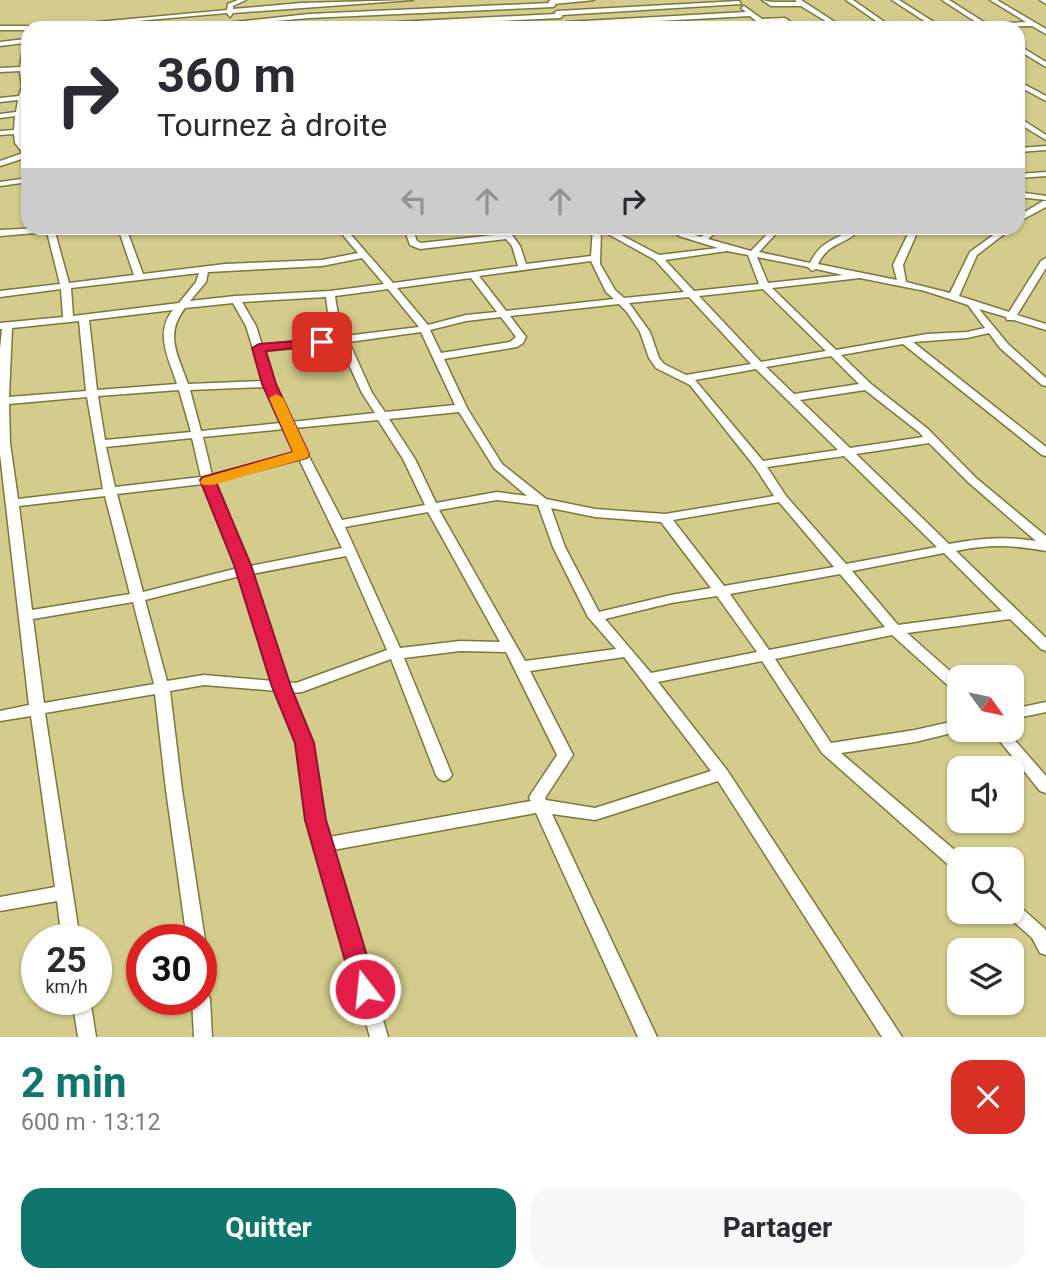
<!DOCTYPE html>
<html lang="fr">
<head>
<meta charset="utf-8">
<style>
  body { margin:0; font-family:Roboto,sans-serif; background:#f7f7f7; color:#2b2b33; height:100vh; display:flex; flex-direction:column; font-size:26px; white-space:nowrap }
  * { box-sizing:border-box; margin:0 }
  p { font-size:23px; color:#7c7c81 }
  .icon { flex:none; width:38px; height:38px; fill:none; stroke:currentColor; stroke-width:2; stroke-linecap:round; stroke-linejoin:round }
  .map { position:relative; height:1037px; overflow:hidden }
  .details { display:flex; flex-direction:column; background:#fff; flex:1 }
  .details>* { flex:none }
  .hud { position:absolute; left:21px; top:21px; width:1004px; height:214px; border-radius:21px; box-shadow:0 2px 5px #0004; background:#fff; color:#2b2b33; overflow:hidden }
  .needle { width:46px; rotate:123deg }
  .fabs { position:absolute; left:947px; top:665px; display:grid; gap:14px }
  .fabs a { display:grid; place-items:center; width:77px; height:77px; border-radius:14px; background:#fff; box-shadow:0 2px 5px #0004; font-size:35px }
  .speed { position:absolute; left:21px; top:924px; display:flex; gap:14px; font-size:35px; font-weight:700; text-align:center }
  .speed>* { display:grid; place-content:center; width:91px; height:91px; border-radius:50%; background:#fff; box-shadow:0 2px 5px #0004; line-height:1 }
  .speed small { font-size:18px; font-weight:400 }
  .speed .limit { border:10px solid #d22; background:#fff; color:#111 }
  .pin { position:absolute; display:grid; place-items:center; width:60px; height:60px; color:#fff; margin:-30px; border-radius:14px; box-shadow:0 4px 10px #0006 }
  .me { position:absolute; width:77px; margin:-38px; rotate:344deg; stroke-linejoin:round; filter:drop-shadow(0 0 5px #0008) }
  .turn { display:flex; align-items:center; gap:24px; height:147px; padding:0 21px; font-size:32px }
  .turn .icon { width:91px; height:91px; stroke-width:2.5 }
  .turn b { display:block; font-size:49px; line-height:60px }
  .lanes { display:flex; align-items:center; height:66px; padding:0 21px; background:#0003; justify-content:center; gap:35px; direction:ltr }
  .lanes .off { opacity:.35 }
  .round { display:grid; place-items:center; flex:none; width:74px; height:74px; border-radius:21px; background:#f7f7f7 }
  .overview { display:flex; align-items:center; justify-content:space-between; height:119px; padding:0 21px }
  h1 { font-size:42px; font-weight:700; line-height:52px; color:#0f766e }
  .cta { display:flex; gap:14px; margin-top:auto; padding:14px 21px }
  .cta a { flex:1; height:80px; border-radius:21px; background:#0f766e; color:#fff; font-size:28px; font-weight:700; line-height:80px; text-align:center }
  .cta a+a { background:#f7f7f7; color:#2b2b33 }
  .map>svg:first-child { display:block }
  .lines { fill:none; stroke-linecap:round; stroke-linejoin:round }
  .street-casing { stroke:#7d7739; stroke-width:3 }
  .street { fill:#fff; fill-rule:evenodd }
  .route { fill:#e11d48; stroke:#92132f; stroke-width:2 }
  .slow { fill:#f59e0b }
</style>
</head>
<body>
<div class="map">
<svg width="1046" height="1037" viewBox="0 0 1046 1037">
  <rect width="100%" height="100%" fill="#d3cc8c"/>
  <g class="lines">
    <defs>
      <path id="street" d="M 238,0 L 246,0 L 233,6 L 233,9 L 301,3 L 413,0 L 233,13 L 230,17 L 227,13 L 57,28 L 33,28 L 227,10 L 228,4 Z
        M 551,0 L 594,0 L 554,4 L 556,5 L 553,7 L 309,18 L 201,28 L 179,28 L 309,14 L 550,3 L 548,2 Z
        M 762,0 L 772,2 L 797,2 L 795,0 L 801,0 L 844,28 L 837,28 L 801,6 L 771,6 Z
        M 846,0 L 853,0 L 893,28 L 886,28 Z
        M 892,0 L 899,0 L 940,26 L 979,24 L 942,0 L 949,0 L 987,24 L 1026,22 L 990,0 L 997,0 L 1046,29 L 1046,34 L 1032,26 L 923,28 L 932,26 Z
        M 1040,0 L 1046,0 L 1046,4 Z
        M 739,1 L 741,4 L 561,15 L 563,16 L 560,18 L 354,28 L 314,28 L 317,26 L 556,14 L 554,13 L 557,11 Z
        M 744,6 L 762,19 L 785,18 L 799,28 L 792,28 L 784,22 L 766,23 L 772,28 L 765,28 L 750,16 L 566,26 L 563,24 L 566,22 L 746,12 L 741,8 Z
        M 0,26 L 28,26 L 31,28 L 28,28 L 28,30 L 0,30 Z
        M 28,37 L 28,99 L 26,99 L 23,111 L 28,113 L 22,115 L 21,129 L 28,129 L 28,133 L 22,134 C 23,143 28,148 28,157 L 0,166 L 0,161 L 23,153 L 15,143 L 14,134 L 0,135 L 0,131 L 14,130 L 15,116 L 0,118 L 0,114 L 16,112 L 18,100 L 0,102 L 0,98 L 19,96 L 22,87 L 20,71 L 0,72 L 0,68 L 20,67 L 24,43 L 0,46 L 0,42 L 25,39 Z
        M 1018,45 L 1046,62 L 1046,67 L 1018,50 Z
        M 1018,81 L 1046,96 L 1046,101 L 1018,86 Z
        M 1018,117 L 1046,135 L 1046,140 L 1018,123 Z
        M 1046,146 L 1046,150 L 1018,152 L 1018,148 Z
        M 1046,172 L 1046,176 L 1018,178 L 1018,174 Z
        M 28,178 L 28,182 L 0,186 L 0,182 Z
        M 1018,192 L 1046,196 L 1046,200 L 1018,197 Z
        M 1043,201 L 1046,201 L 1046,207 L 1018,222 L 1018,216 Z
        M 42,228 L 76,228 L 72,231 L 55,232 L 69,283 L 134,275 L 118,228 L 126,228 L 143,274 L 225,264 L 322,260 L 358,253 L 337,228 L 345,228 L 393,283 L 518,266 L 512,246 L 506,239 L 420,249 L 410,245 L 404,228 L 412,228 L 417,241 L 421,243 L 503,234 L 499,228 L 507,228 L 520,246 L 526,264 L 591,256 L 593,228 L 608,228 L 659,255 L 718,248 L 679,236 L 669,228 C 680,228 690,234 701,237 L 712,228 L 721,228 L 708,239 L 751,251 L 773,228 L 781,228 L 759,252 L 810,263 C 819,246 824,244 840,236 C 848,232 851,228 861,228 C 848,245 830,240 818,264 L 897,280 L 893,265 L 911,228 L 919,228 L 903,265 L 906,282 L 950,293 L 970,252 L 1003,228 L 1012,228 L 977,255 L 959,296 L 1009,312 L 1041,261 L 1046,258 L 1046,268 L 1017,315 L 1046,324 L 1046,330 L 1014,320 L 1007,320 L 1006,317 L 979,309 L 1008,344 L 1046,378 L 1046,386 L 1042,385 L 1000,348 L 989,333 L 967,338 L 913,342 L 1046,447 L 1046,456 L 1042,455 L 903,344 L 841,355 L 871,384 L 928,429 L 976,478 L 1046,536 L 1046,551 C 1012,545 990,544 956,551 L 1046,638 L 1046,651 L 1041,649 L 1010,619 L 907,633 L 959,679 L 959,692 L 954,691 L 892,635 L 775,659 L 831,743 L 915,730 L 959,720 L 959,730 L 964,730 L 915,742 L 841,753 L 965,859 L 959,859 L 959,871 L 953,869 L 822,753 L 762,661 L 658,682 L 727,770 L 902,1037 L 882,1037 L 718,781 L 595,820 L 552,814 L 657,1037 L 638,1037 L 536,813 L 333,850 L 388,1037 L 370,1037 L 308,820 L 296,743 L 277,691 L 204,685 L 170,691 L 182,790 L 205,940 L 202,945 L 201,940 L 187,940 L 166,790 L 155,694 L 45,713 L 80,940 L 62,940 L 57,901 L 0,911 L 0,897 L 55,887 L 31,716 L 0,721 L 0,711 L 29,705 L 0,454 L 0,349 L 2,329 L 0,329 L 0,323 L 63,317 L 61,289 L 0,297 L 0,291 L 60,284 L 47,232 L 0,236 L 0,230 ZM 601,230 L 655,260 L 684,292 L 624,298 L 615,290 L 600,264 ZM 727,251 L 748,255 L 759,284 L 694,291 L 665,260 ZM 757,257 L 808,267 L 812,271 L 816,269 L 843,275 L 768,283 ZM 362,258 L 384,284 L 330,291 L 235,296 L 190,301 L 206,282 L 208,272 L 322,266 ZM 591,261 L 606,292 L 614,299 L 506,311 L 479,276 ZM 199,273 L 196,282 L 179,303 L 73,316 L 71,288 ZM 471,278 L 497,312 L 466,315 L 428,325 L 397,288 ZM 860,278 L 925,291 L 968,305 L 985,328 L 967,332 L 927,334 L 836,350 L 772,288 ZM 388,289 L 419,327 L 345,336 L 340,328 L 335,296 ZM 763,289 L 826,351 L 761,362 L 699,296 ZM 326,297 L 330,328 L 336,337 L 262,345 L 256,326 L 242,302 ZM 689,297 L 751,364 L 686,375 L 664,364 L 659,358 L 650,332 L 629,303 ZM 233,303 L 246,326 L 263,381 L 188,384 C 178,355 164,335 185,308 ZM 619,304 L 627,312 L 640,332 L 649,358 L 656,368 L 690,385 L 755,467 L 774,496 L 665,514 L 595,509 L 546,499 L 502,464 L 467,408 L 444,359 L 517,347 L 523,343 L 526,337 L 510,316 ZM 173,310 C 154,333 169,359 177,384 L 97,390 L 89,320 ZM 501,317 L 516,337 L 510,342 L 441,353 L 430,330 L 466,321 ZM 79,321 L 86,391 L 9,397 L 12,328 ZM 421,332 L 455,405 L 385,412 L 372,393 L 349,342 ZM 339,343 L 362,393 L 375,413 L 291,422 L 274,384 L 264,351 ZM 831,356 L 859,384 L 794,394 L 766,367 ZM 756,369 L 838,450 L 763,461 L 695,380 ZM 265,387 L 280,423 L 201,431 L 190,390 ZM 179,390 L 191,432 L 105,440 L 98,396 ZM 865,390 L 920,433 L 923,437 L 850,448 L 800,400 ZM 87,397 L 103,489 L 18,499 L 10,443 L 9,404 ZM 459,412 L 494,468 L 527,496 L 497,492 L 436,503 L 415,459 L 389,419 ZM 378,420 L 403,459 L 425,505 L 342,520 L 294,428 ZM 284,429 L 296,453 L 212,475 L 203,437 ZM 192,438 L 201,477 L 115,487 L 106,447 ZM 929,443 L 968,482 L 1036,541 C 1006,536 979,538 949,544 L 856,454 ZM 844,456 L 937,547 L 846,564 L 786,496 L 767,467 ZM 299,459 L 342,548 L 250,566 L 214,482 ZM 203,484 L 238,568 L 143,592 L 117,494 ZM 105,496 L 130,594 L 32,610 L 19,506 ZM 497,500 L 538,505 L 553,547 L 588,617 L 616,649 L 525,661 L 439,510 ZM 779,502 L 834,567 L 724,586 L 673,520 ZM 551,508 L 595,517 L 661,522 L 711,588 L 671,595 L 599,612 L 565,547 ZM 428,512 L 500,642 L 460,641 L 400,648 L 345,527 ZM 944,553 L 1002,611 L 898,625 L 852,571 ZM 346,556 L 387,650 L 296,683 L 288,682 L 252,574 ZM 840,574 L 885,627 L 769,650 L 730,594 ZM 240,576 L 273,681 L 204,675 L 167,681 L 145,600 ZM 717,596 L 757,652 L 651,673 L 605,619 L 671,603 ZM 133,602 L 154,684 L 44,703 L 33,619 ZM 460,651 L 506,652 L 557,755 L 531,794 L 529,798 L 531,801 L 329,837 L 324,820 L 312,743 L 291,693 L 302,692 L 391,659 L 436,775 L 439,779 L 444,781 L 449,779 L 452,775 L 404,658 ZM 624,657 L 711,771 L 595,808 L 546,800 L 545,798 L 573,755 L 530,671 Z
        M 1046,702 L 1046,712 L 1012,719 L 1012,709 Z
        M 991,730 L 1006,730 L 1046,776 L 1046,793 L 1040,791 Z
        M 1012,903 L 1018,905 L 1044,928 L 1046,931 L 1046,955 L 1040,953 L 1032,938 L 1006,915 L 1004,912 L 1012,912 Z
        M 201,991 L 207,993 L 210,999 L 212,1037 L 194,1037 L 192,999 L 201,999 Z
        M 72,999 L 90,999 L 96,1037 L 78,1037 Z"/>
    </defs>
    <use href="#street" class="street-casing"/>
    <use href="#street" class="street"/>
  </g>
  <path class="route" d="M 322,339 L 329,342 L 327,345 L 266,351 L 276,384 L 309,454 L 307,458 L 216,482 L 251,565 L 291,687 L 314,743 L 326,820 L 377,989 L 373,997 L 365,1000 L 357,997 L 353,989 L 305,820 L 295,743 L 272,687 L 234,565 L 200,480 L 202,477 L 293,452 L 262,384 L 252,348 L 259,344 Z"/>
  <path class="slow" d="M 276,394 L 283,398 L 309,454 L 307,458 L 213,485 L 203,485 L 200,482 L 203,478 L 293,452 L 269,398 Z"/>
</svg>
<div class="fabs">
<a><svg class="needle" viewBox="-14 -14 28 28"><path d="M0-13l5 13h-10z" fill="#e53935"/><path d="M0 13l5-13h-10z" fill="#7c7c81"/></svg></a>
<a><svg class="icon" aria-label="sound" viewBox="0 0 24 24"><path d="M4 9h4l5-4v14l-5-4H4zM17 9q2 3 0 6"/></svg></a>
<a><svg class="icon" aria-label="search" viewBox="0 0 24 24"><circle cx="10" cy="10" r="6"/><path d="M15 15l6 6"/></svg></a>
<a><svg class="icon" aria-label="layers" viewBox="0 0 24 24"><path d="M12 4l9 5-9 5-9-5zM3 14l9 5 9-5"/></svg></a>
</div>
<div class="speed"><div>25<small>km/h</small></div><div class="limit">30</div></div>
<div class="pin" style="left:322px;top:342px;background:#d93025"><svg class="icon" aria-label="arrive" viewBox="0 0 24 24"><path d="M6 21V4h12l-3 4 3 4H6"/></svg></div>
<svg class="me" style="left:365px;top:989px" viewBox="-20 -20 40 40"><circle r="17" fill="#e11d48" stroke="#fff" stroke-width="3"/><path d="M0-11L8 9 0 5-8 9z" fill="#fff"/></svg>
<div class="hud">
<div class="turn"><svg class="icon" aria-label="right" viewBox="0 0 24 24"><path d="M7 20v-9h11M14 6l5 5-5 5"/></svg><div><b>360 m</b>Tournez à droite</div></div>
<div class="lanes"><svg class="icon off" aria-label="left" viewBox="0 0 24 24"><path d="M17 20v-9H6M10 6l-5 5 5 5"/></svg><svg class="icon off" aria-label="ahead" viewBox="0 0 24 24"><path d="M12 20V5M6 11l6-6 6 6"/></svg><svg class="icon off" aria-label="ahead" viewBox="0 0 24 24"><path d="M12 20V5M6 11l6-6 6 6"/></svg><svg class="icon" aria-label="right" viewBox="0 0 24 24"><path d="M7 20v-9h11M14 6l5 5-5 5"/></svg></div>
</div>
</div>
<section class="details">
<div class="overview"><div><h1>2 min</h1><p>600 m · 13:12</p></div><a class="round" style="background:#d93025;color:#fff"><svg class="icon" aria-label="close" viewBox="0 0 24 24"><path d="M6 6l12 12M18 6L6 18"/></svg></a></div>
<div class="cta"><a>Quitter</a><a>Partager</a></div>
</section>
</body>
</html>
